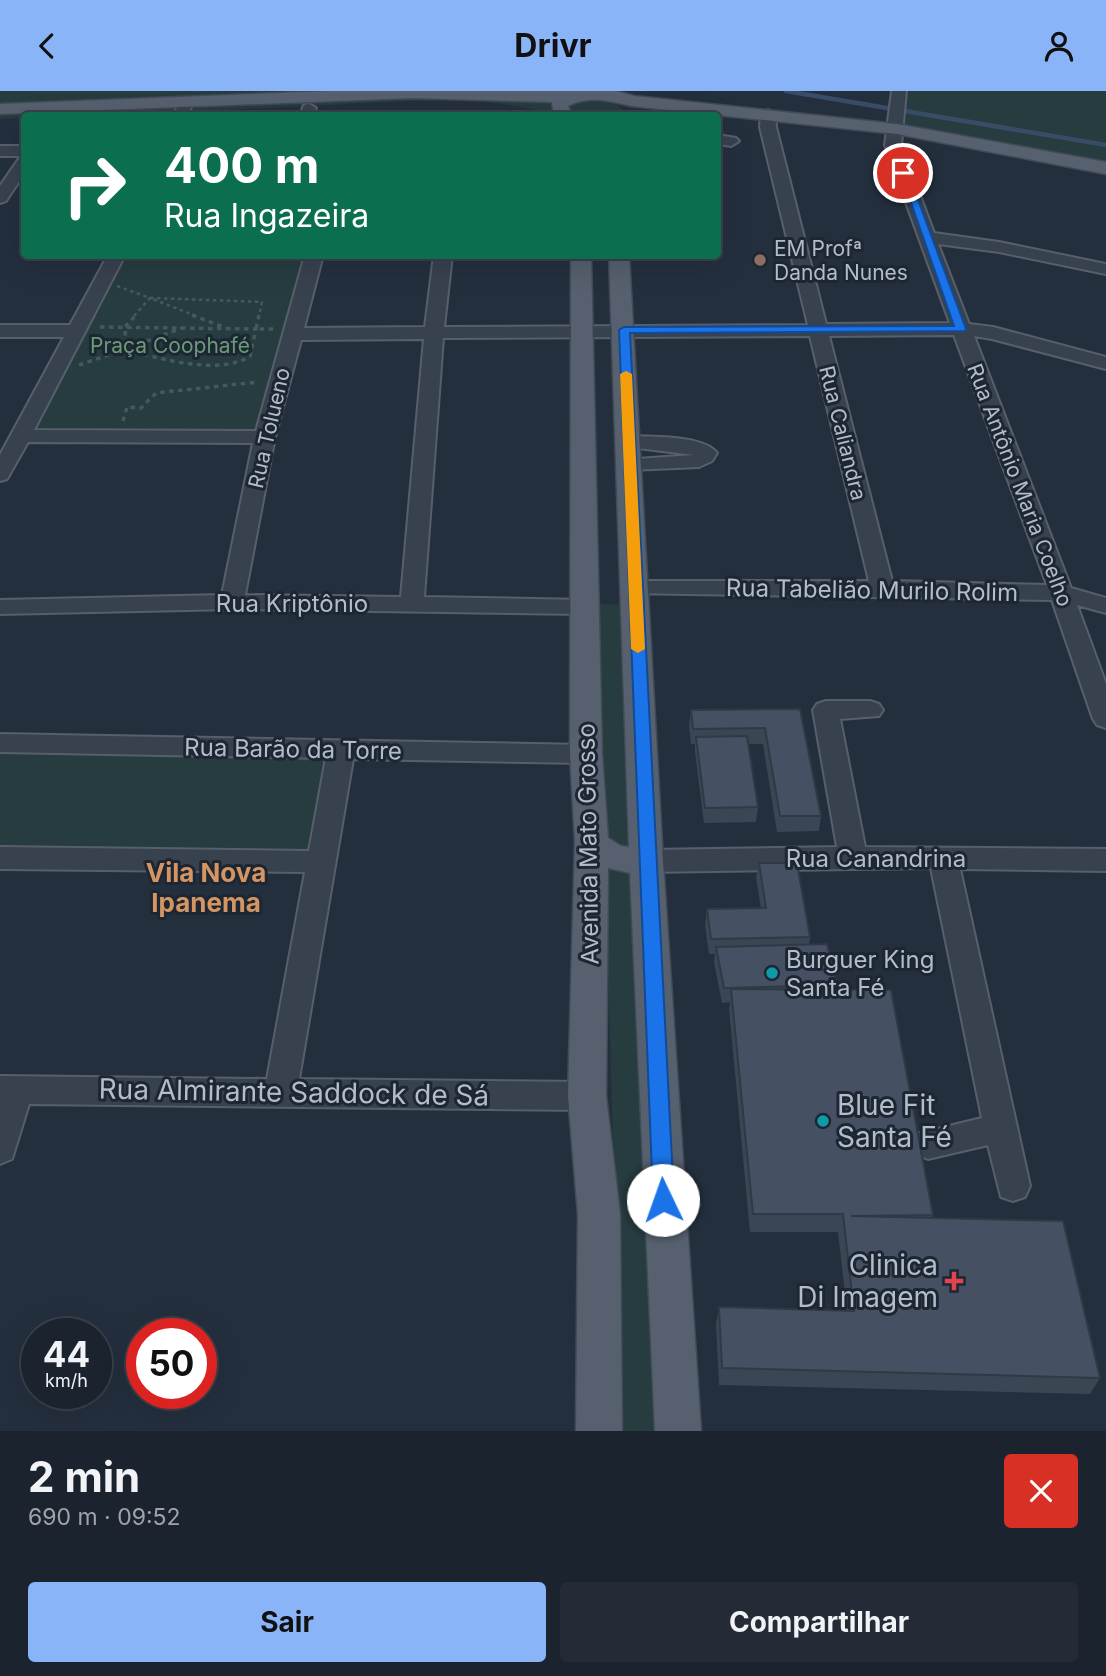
<!DOCTYPE html>
<html lang="pt">
<head>
<meta charset="utf-8">
<style>
  body { margin:0; font-family:Inter,sans-serif; background:#242b36; color:#f1f3f6; height:100vh; display:flex; flex-direction:column; font-size:26px; white-space:nowrap }
  * { box-sizing:border-box; margin:0 }
  p { font-size:23px; color:#a0a4aa }
  .icon { flex:none; width:38px; height:38px; fill:none; stroke:currentColor; stroke-width:2; stroke-linecap:round; stroke-linejoin:round }
  .map { position:relative; height:1340px; overflow:hidden }
  .sheet { display:flex; flex-direction:column; background:#1b232e; flex:1 }
  .sheet>* { flex:none }
  .guide { position:absolute; left:21px; top:21px; width:700px; height:147px; border-radius:7px; box-shadow:0 7px 28px #0002,0 0 0 2px #39404a; background:#0b6e4f; color:#fff; overflow:hidden }
  .speed { position:absolute; left:21px; top:1227px; display:flex; gap:14px; font-size:35px; font-weight:700; text-align:center }
  .speed>* { display:grid; place-content:center; width:91px; height:91px; border-radius:50%; background:#1b232e; box-shadow:0 7px 28px #0002,0 0 0 2px #39404a; line-height:1 }
  .speed small { font-size:18px; font-weight:400 }
  .speed .limit { border:10px solid #d22; background:#fff; color:#111 }
  .pin { position:absolute; display:grid; place-items:center; width:60px; height:60px; color:#fff; margin:-30px; border:4px solid #fff; border-radius:50%; box-shadow:0 2px 7px #0007 }
  .me { position:absolute; width:77px; margin:-38px; rotate:357deg; stroke-linejoin:round; filter:drop-shadow(0 0 5px #0008) }
  .turn { display:flex; align-items:center; gap:24px; height:147px; padding:0 28px; font-size:32px }
  .turn .icon { width:91px; height:91px; stroke-width:2.5 }
  .turn b { display:block; font-size:49px; line-height:60px }
  .round { display:grid; place-items:center; flex:none; width:74px; height:74px; border-radius:7px; background:#242b36 }
  .head { display:flex; align-items:center; justify-content:space-between; height:119px; padding:0 28px }
  h1 { font-size:42px; font-weight:700; line-height:52px }
  .action { display:flex; gap:14px; margin-top:auto; padding:14px 28px }
  .action a { flex:1; height:80px; border-radius:7px; background:#8ab4f8; color:#111; font-size:28px; font-weight:700; line-height:80px; text-align:center }
  .action a+a { background:#242b36; color:#f1f3f6 }
  header { display:flex; justify-content:space-between; align-items:center; height:91px; padding:0 28px; background:#8ab4f8; color:#111; font-size:32px; font-weight:700 }
  .map>svg:first-child { display:block }
  .green { fill:#263c3f }
  .lines { fill:none; stroke-linecap:round; stroke-linejoin:round }
  .stream { stroke:#394c67; stroke-width:4.5 }
  .minor-casing { stroke:#565f6c; stroke-width:4 }
  .major-casing { stroke:#414a57; stroke-width:3 }
  .path-far1 { stroke:#44595c; stroke-width:2.5; stroke-dasharray:3.5 3.5; stroke-linecap:butt }
  .path { stroke:#44595c; stroke-width:3.5; stroke-dasharray:4.5 4.5; stroke-linecap:butt }
  .minor { fill:#38414e; fill-rule:evenodd }
  .major { fill:#56606e; fill-rule:evenodd }
  .wall { fill:#3b4654 }
  .building { fill:#455162; stroke:#303945; stroke-width:2 }
  .route { fill:#1a73e8; stroke:#114b97; stroke-width:2 }
  .slow { fill:#f59e0b }
  .education-dot { fill:#8d6e63; stroke:#1d2633; stroke-width:2.5 }
  .culture-dot { fill:#0f9aa8; stroke:#1d2633; stroke-width:2.5 }
  .health-dot { fill:#e0444e; stroke:#1d2633; stroke-width:2.5 }
  .labels { text-anchor:middle; dominant-baseline:central; stroke-width:6; stroke-linejoin:round; paint-order:stroke }
  .far-poi-label { font-size:21px; fill:#b4bcc9; stroke:#1d2633; text-anchor:start }
  .far-park-label { font-size:21px; fill:#6b9a76; stroke:#1d2633 }
  .far-street-label { font-size:21px; fill:#b4bcc9; stroke:#1d2633 }
  .street-label { font-size:24px; fill:#b4bcc9; stroke:#1d2633 }
  .poi-label { font-size:24px; fill:#b4bcc9; stroke:#1d2633; text-anchor:start }
  .neighbourhood-label { font-size:26px; font-weight:bold; fill:#d59563; stroke:#1d2633 }
  .near-street-label { font-size:28px; fill:#b4bcc9; stroke:#1d2633 }
  .near-poi-label { font-size:28px; fill:#b4bcc9; stroke:#1d2633; text-anchor:start }
</style>
</head>
<body>
<header><svg class="icon" aria-label="back" viewBox="0 0 24 24"><path d="M15 5l-7 7 7 7"/></svg>Drivr<svg class="icon" aria-label="person" viewBox="0 0 24 24"><circle cx="12" cy="8" r="4"/><path d="M4 21q1-7 8-7t8 7"/></svg></header>
<div class="map">
<svg width="1106" height="1340" viewBox="0 0 1106 1340">
  <rect width="100%" height="100%" fill="#242f3e"/>
  <path class="green" d="M 0,0 L 573,0 L 553,10 L 553,24 C 487,2 398,11 329,14 C 228,19 126,24 24,24 L 24,27 L 0,28 Z
    M 904,0 L 1106,0 L 1106,71 L 906,35 L 901,30 Z
    M 589,7 L 615,11 L 623,20 L 619,24 L 572,24 L 567,22 L 567,15 L 573,11 Z
    M 117,165 L 314,165 L 265,346 L 20,345 Z
    M 598,513 L 629,514 L 663,1340 L 621,1340 Z
    M 0,652 L 341,659 L 320,771 L 0,767 Z"/>
  <g class="lines">
    <path class="stream" d="M 786,0 L 1106,54"/>
    <defs>
      <path id="minor" d="M 892,0 L 906,0 L 901,54 L 934,142 L 999,151 L 1106,173 L 1106,183 L 999,161 L 938,153 L 969,233 L 993,236 L 1106,266 L 1106,278 L 992,248 L 974,245 L 1071,497 L 1106,507 L 1106,522 L 1077,514 L 1106,593 L 1106,637 L 1097,634 L 1093,628 L 1052,509 L 627,502 L 623,497 L 627,492 L 635,490 L 869,490 L 810,245 L 443,247 L 424,506 L 584,509 L 592,511 L 596,516 L 592,521 L 584,523 L 232,518 L 0,523 L 0,509 L 222,504 L 253,352 L 28,351 L 7,388 L 0,390 L 0,364 L 64,246 L 0,246 L 0,234 L 70,234 L 108,164 L 125,164 L 34,339 L 256,340 L 305,164 L 323,164 L 304,237 L 425,236 L 434,164 L 452,164 L 444,236 L 808,234 L 760,36 L 761,23 L 768,19 L 775,23 L 776,36 L 826,233 L 950,232 L 885,54 ZM 954,244 L 1047,494 L 892,490 L 829,245 ZM 424,248 L 401,506 L 245,504 L 275,346 L 301,249 Z
        M 185,7 L 192,11 L 189,24 L 175,24 L 178,11 Z
        M 309,13 L 316,17 L 314,24 L 300,24 L 304,14 Z
        M 718,44 L 736,47 L 739,50 L 731,55 L 718,53 Z
        M 0,55 L 24,55 L 24,65 L 0,65 Z
        M 24,67 L 24,83 L 6,110 L 0,112 L 0,95 L 18,69 Z
        M 629,345 C 651,346 704,344 717,362 L 712,370 L 699,376 L 630,379 L 623,377 L 619,373 L 623,369 L 694,364 L 622,355 L 619,351 L 622,347 Z
        M 826,610 L 870,610 L 879,613 L 883,619 L 879,625 L 840,628 L 865,756 L 1106,758 L 1106,780 L 960,778 L 1030,1095 L 1025,1106 L 1013,1110 L 1001,1106 L 988,1054 L 928,1068 L 916,1063 L 911,1053 L 916,1043 L 982,1027 L 931,777 L 646,781 L 636,777 L 632,770 L 636,763 L 646,759 L 837,756 L 813,619 L 817,613 Z
        M 0,643 L 586,654 L 595,656 L 599,663 L 595,670 L 586,672 L 353,668 L 299,988 L 587,991 L 598,995 L 603,1005 L 598,1015 L 587,1019 L 29,1013 L 12,1068 L 0,1073 L 0,985 L 267,988 L 305,781 L 0,778 L 0,756 L 309,760 L 326,667 L 0,661 Z"/>
      <path id="major" d="M 329,0 L 616,0 L 634,5 L 897,33 L 1106,71 L 1106,83 L 897,43 L 631,15 C 609,10 590,4 568,15 L 572,24 L 554,24 L 552,11 L 412,7 L 0,23 L 0,13 Z
        M 571,164 L 591,164 L 602,663 L 608,747 L 621,755 L 629,756 L 609,164 L 629,164 L 663,770 L 701,1340 L 655,1340 L 630,782 L 608,777 L 606,1005 L 620,1123 L 622,1340 L 576,1340 L 578,1123 L 568,1005 L 575,751 L 570,663 Z"/>
    </defs>
    <use href="#minor" class="minor-casing"/>
    <use href="#major" class="major-casing"/>
    <path class="path-far1" d="M 117,195 L 150,207 L 262,211 L 259,225
      M 134,225 L 150,207 L 196,225"/>
    <path class="path" d="M 192,224 L 226,237
      M 259,224 L 256,238 L 274,238
      M 100,236 L 256,238 L 250,265 C 221,285 158,268 126,258 L 182,237
      M 79,274 L 126,258 L 125,236 L 136,224
      M 123,330 L 127,316 L 141,317 L 156,302 L 258,291"/>
    <use href="#minor" class="minor"/>
    <use href="#major" class="major"/>
  </g>
  <path class="wall" d="M 800,618 L 821,725 L 819,740 L 777,741 L 763,653 L 748,653 L 758,716 L 756,731 L 704,732 L 695,661 L 695,653 L 691,653 L 689,634 L 691,619 Z
    M 759,772 L 810,846 L 809,854 L 837,894 L 835,899 L 933,1124 L 932,1127 L 1100,1287 L 1090,1303 L 719,1294 L 716,1233 L 719,1216 L 847,1220 L 838,1141 L 750,1141 L 729,918 L 730,911 L 722,912 L 714,871 L 715,863 L 709,863 L 705,834 L 707,818 L 761,817 L 756,787 Z"/>
  <path class="building" d="M 800,618 L 821,725 L 780,725 L 765,637 L 693,638 L 691,619 Z
    M 747,645 L 758,716 L 705,717 L 696,646 Z
    M 759,772 L 797,772 L 810,846 L 711,848 L 707,818 L 766,817 Z
    M 827,853 L 837,894 L 724,897 L 716,856 Z
    M 731,898 L 891,899 L 933,1124 L 851,1125 L 1063,1130 L 1100,1287 L 722,1277 L 719,1216 L 854,1220 L 843,1123 L 753,1123 Z"/>
  <path class="route" d="M 900,80 L 908,82 L 966,238 L 965,240 L 630,242 L 674,1109 L 671,1115 L 663,1118 L 656,1115 L 653,1109 L 619,239 L 624,236 L 954,235 Z"/>
  <path class="slow" d="M 626,280 L 632,283 L 645,558 L 638,562 L 631,558 L 620,283 Z"/>
  <circle class="education-dot" cx="760" cy="169" r="7"/>
  <g class="culture-dot">
    <circle cx="772" cy="882" r="7"/>
    <circle cx="823" cy="1030" r="7"/>
  </g>
  <path class="health-dot" d="M950.5 1179.5h7v7h7v7h-7v7h-7v-7h-7v-7h7z"/>
  <g class="labels">
    <g class="far-poi-label">
      <text x="774" y="157">EM Profª<tspan x="774" dy="24">Danda Nunes</tspan></text>
    </g>
    <g class="far-park-label">
      <text x="170" y="254">Praça Coophafé</text>
    </g>
    <g class="far-street-label">
      <text transform="translate(269 337) rotate(-77)">Rua Tolueno</text>
      <text transform="translate(843 342) rotate(76)">Rua Caliandra</text>
      <text transform="translate(1020 394) rotate(69)">Rua Antônio Maria Coelho</text>
    </g>
    <g class="street-label">
      <text transform="translate(872 499) rotate(1)">Rua Tabelião Murilo Rolim</text>
      <text x="292" y="512">Rua Kriptônio</text>
      <text transform="translate(293 658) rotate(1)">Rua Barão da Torre</text>
      <text transform="translate(588 753) rotate(-91)">Avenida Mato Grosso</text>
      <text x="876" y="767">Rua Canandrina</text>
    </g>
    <g class="poi-label">
      <text x="786" y="868">Burguer King<tspan x="786" dy="28">Santa Fé</tspan></text>
    </g>
    <g class="neighbourhood-label">
      <text x="206" y="781">Vila Nova<tspan x="206" dy="30">Ipanema</tspan></text>
    </g>
    <g class="near-street-label">
      <text transform="translate(294 1001) rotate(1)">Rua Almirante Saddock de Sá</text>
    </g>
    <g class="near-poi-label">
      <text x="837" y="1014">Blue Fit<tspan x="837" dy="32">Santa Fé</tspan></text>
      <text x="938" y="1174" text-anchor="end">Clinica<tspan x="938" dy="32">Di Imagem</tspan></text>
    </g>
  </g>
</svg>
<div class="speed"><div>44<small>km/h</small></div><div class="limit">50</div></div>
<div class="pin" style="left:903px;top:82px;background:#d93025"><svg class="icon" aria-label="arrive" viewBox="0 0 24 24"><path d="M6 21V4h12l-3 4 3 4H6"/></svg></div>
<svg class="me" style="left:663px;top:1109px" viewBox="-20 -20 40 40"><circle r="19" fill="#fff"/><path d="M0-13L10 11 0 6-10 11z" fill="#1a73e8"/></svg>
<div class="guide">
<div class="turn"><svg class="icon" aria-label="right" viewBox="0 0 24 24"><path d="M7 20v-9h11M14 6l5 5-5 5"/></svg><div><b>400 m</b>Rua Ingazeira</div></div>
</div>
</div>
<section class="sheet">
<div class="head"><div><h1>2 min</h1><p>690 m · 09:52</p></div><a class="round" style="background:#d93025;color:#fff"><svg class="icon" aria-label="close" viewBox="0 0 24 24"><path d="M6 6l12 12M18 6L6 18"/></svg></a></div>
<div class="action"><a>Sair</a><a>Compartilhar</a></div>
</section>
</body>
</html>
